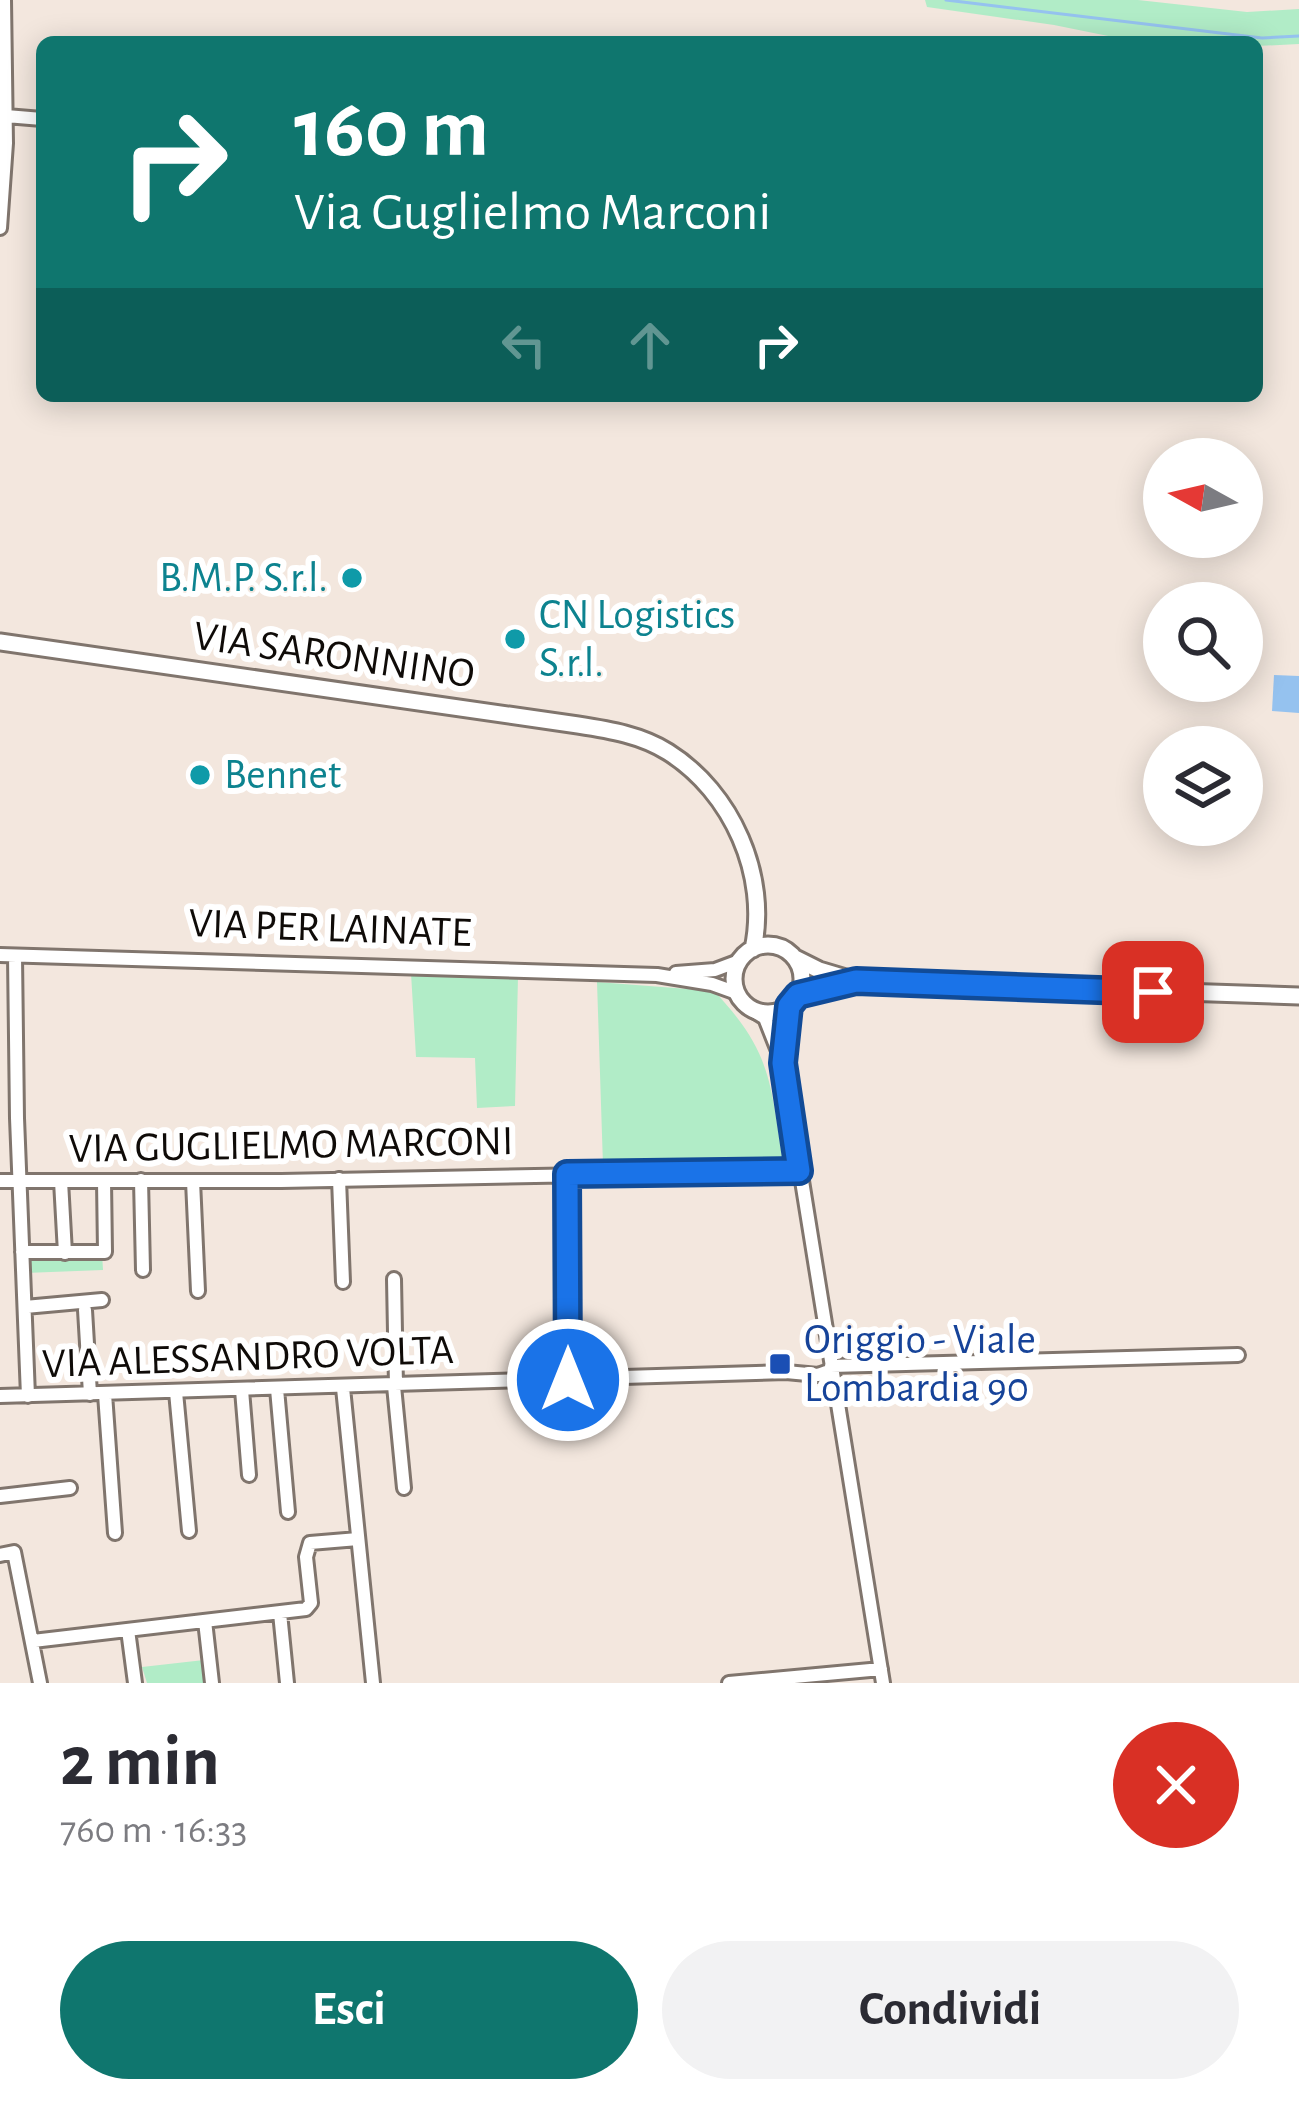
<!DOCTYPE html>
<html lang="it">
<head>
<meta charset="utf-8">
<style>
  body { margin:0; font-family:"Alegreya Sans",sans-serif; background:#f2f2f3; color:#2b2b33; height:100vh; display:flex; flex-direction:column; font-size:45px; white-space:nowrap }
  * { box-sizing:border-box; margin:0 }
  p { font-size:39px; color:#7c7c81 }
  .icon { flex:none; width:66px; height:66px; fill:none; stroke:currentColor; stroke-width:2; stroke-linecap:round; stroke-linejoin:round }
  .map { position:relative; height:1683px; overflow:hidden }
  .panel { display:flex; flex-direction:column; background:#fff; flex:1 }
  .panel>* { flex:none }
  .guide { position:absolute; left:36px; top:36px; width:1227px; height:366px; border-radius:18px; box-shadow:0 6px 30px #0003; background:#0f766e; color:#fff; overflow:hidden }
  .needle { width:78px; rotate:278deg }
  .buttons { position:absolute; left:1143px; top:438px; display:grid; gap:24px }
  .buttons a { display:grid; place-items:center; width:120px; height:120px; border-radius:50%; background:#fff; box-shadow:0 6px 30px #0003; font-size:60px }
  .pin { position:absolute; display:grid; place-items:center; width:102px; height:102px; color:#fff; margin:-51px; border-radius:24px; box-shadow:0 6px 18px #0006 }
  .me { position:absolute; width:132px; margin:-66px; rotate:0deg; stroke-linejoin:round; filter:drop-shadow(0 0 9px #0008) }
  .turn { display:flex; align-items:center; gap:42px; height:252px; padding:0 60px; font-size:54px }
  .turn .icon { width:156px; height:156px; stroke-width:2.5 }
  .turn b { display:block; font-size:84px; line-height:102px }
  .lanes { display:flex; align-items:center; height:114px; padding:0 60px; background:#0003; justify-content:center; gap:60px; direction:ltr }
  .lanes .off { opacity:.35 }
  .round { display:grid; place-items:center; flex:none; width:126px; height:126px; border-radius:63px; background:#f2f2f3 }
  .head { display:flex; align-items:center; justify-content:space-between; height:204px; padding:0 60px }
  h1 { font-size:72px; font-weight:700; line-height:90px }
  .primary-button { display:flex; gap:24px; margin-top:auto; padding:24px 60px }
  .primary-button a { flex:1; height:138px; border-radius:72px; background:#0f766e; color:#fff; font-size:48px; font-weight:700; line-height:138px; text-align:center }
  .primary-button a+a { background:#f2f2f3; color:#2b2b33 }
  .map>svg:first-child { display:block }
  .green { fill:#b1ecc7 }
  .water { fill:#95c2ef }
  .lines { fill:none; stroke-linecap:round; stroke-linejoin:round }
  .stream { stroke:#95c2ef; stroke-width:3 }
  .minor-casing { stroke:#80756d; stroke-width:18 }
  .major-casing { stroke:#80756d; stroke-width:21 }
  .minor { stroke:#fff; stroke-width:12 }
  .major { stroke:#fff; stroke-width:15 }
  .route-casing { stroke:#114b97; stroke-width:30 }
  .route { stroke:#1a73e8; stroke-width:21 }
  .culture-dot { fill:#0f9aa8; stroke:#fff; stroke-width:4.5 }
  .transit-dot { fill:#1a4fb4; stroke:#fff; stroke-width:4.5 }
  .labels { text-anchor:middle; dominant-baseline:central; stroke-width:12; stroke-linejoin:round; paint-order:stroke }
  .culture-label { font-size:42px; fill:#0d838f; stroke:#fff; text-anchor:start }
  .street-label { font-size:42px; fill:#0f0b08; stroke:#fff }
  .transit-label { font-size:42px; fill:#164399; stroke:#fff; text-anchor:start }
</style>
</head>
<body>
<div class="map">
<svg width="1299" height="1683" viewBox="0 0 1299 1683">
  <rect width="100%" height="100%" fill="#f3e7de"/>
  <path class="green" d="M 925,0 L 1138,0 L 1247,12 L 1299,9 L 1299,44 L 1257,46 L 1257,42 L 1123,39 L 1054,25 L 927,7 Z
    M 411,973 L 518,977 L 515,1106 L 477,1108 L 475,1058 L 416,1057 Z
    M 597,982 L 714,991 C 772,1052 770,1082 783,1162 L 603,1165 Z
    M 102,1253 L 103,1270 L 25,1273 L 25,1256 Z
    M 204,1660 L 207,1683 L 147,1683 L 142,1667 Z"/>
  <path class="water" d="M 1274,675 L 1299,676 L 1299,713 L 1272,711 Z"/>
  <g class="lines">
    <path class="stream" d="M 946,0 L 1262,38 L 1299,36"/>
    <defs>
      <path id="minor" d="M 6,116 L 42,119
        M 0,228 L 6,143 L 4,0
        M 0,955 L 657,975 L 712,984 L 737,993
        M 15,956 L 17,1118 L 28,1396
        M 676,973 L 715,970 L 739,961
        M 789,1006 L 783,1063 L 883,1683
        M 749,1008 L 765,1018 L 780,1056
        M 567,1174 L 568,1380
        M 339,1179 L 343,1282
        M 141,1180 L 143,1270
        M 0,1181 L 281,1181 L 799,1171
        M 61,1181 L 65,1253
        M 193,1181 L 198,1291
        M 22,1252 L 105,1252 L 104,1181
        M 394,1279 L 396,1386
        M 25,1307 L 102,1300
        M 85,1310 L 90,1394
        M 831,1366 L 1238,1355
        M 394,1386 L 404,1488
        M 343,1388 L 373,1683
        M 277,1389 L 288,1512
        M 242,1390 L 249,1475
        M 176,1392 L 189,1531
        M 105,1394 L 115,1533
        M 0,1396 L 786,1372 L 818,1375 L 832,1370
        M 0,1496 L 70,1488
        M 0,1555 L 14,1552 L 40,1683
        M 280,1613 L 287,1683
        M 205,1621 L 212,1683
        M 128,1630 L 135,1683
        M 33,1641 L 306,1609 L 311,1603 L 306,1557 L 310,1543 L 358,1539
        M 729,1683 L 881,1669"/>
      <path id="major" d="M 0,642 L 578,725 C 610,730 641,735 668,752 C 732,792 769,876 753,949
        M734 979a34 34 0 1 1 68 0a34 34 0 1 1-68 0Z
        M 795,958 L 819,970 L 856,981 L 1299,996
        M 798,995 L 854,982"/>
    </defs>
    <use href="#minor" class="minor-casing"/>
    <use href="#major" class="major-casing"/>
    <use href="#minor" class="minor"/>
    <use href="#major" class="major"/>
  </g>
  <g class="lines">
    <defs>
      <path id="route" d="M 568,1380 L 567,1174 L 799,1171 L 783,1063 L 789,1006 L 798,995 L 856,981 L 1153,992"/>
    </defs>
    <use href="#route" class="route-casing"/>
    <use href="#route" class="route"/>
  </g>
  <g class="culture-dot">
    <circle cx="352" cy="578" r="12"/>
    <circle cx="515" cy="639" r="12"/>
    <circle cx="200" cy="775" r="12"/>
  </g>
  <rect class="transit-dot" x="768" y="1352" width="24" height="24" rx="6"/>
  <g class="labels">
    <g class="culture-label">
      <text x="328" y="578" text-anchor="end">B.M.P. S.r.l.</text>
      <text x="539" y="615">CN Logistics<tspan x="539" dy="48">S.r.l.</tspan></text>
      <text x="224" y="775">Bennet</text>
    </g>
    <g class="street-label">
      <text transform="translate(334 655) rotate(8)">VIA SARONNINO</text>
      <text transform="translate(330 928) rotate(2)">VIA PER LAINATE</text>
      <text transform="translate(291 1145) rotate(-1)">VIA GUGLIELMO MARCONI</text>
      <text transform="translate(248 1357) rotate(-2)">VIA ALESSANDRO VOLTA</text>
    </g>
    <g class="transit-label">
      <text x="804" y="1340">Origgio - Viale<tspan x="804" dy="48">Lombardia 90</tspan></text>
    </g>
  </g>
</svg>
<div class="buttons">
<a><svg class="needle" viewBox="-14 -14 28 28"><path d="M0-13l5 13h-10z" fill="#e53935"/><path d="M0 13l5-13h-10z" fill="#7c7c81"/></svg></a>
<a><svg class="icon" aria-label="search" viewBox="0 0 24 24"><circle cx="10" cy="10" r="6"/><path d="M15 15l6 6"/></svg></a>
<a><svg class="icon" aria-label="layers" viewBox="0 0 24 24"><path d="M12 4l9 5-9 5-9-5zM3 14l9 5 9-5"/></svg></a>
</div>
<div class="pin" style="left:1153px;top:992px;background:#d93025"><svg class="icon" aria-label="arrive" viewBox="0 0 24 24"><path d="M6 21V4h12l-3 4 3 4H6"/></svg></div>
<svg class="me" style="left:568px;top:1380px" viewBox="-20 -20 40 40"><circle r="17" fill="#1a73e8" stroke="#fff" stroke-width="3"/><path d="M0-11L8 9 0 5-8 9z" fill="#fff"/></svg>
<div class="guide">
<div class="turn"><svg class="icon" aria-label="right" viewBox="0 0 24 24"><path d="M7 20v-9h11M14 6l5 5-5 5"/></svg><div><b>160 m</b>Via Guglielmo Marconi</div></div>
<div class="lanes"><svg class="icon off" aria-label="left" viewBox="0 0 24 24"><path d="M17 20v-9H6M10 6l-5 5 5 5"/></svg><svg class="icon off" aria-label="ahead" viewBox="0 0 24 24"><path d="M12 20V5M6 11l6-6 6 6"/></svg><svg class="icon" aria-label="right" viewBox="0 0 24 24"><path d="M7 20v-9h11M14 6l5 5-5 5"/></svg></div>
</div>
</div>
<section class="panel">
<div class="head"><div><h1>2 min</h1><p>760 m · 16:33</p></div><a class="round" style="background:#d93025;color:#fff"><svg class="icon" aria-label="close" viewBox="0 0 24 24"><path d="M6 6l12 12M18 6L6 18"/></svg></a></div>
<div class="primary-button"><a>Esci</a><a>Condividi</a></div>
</section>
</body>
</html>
